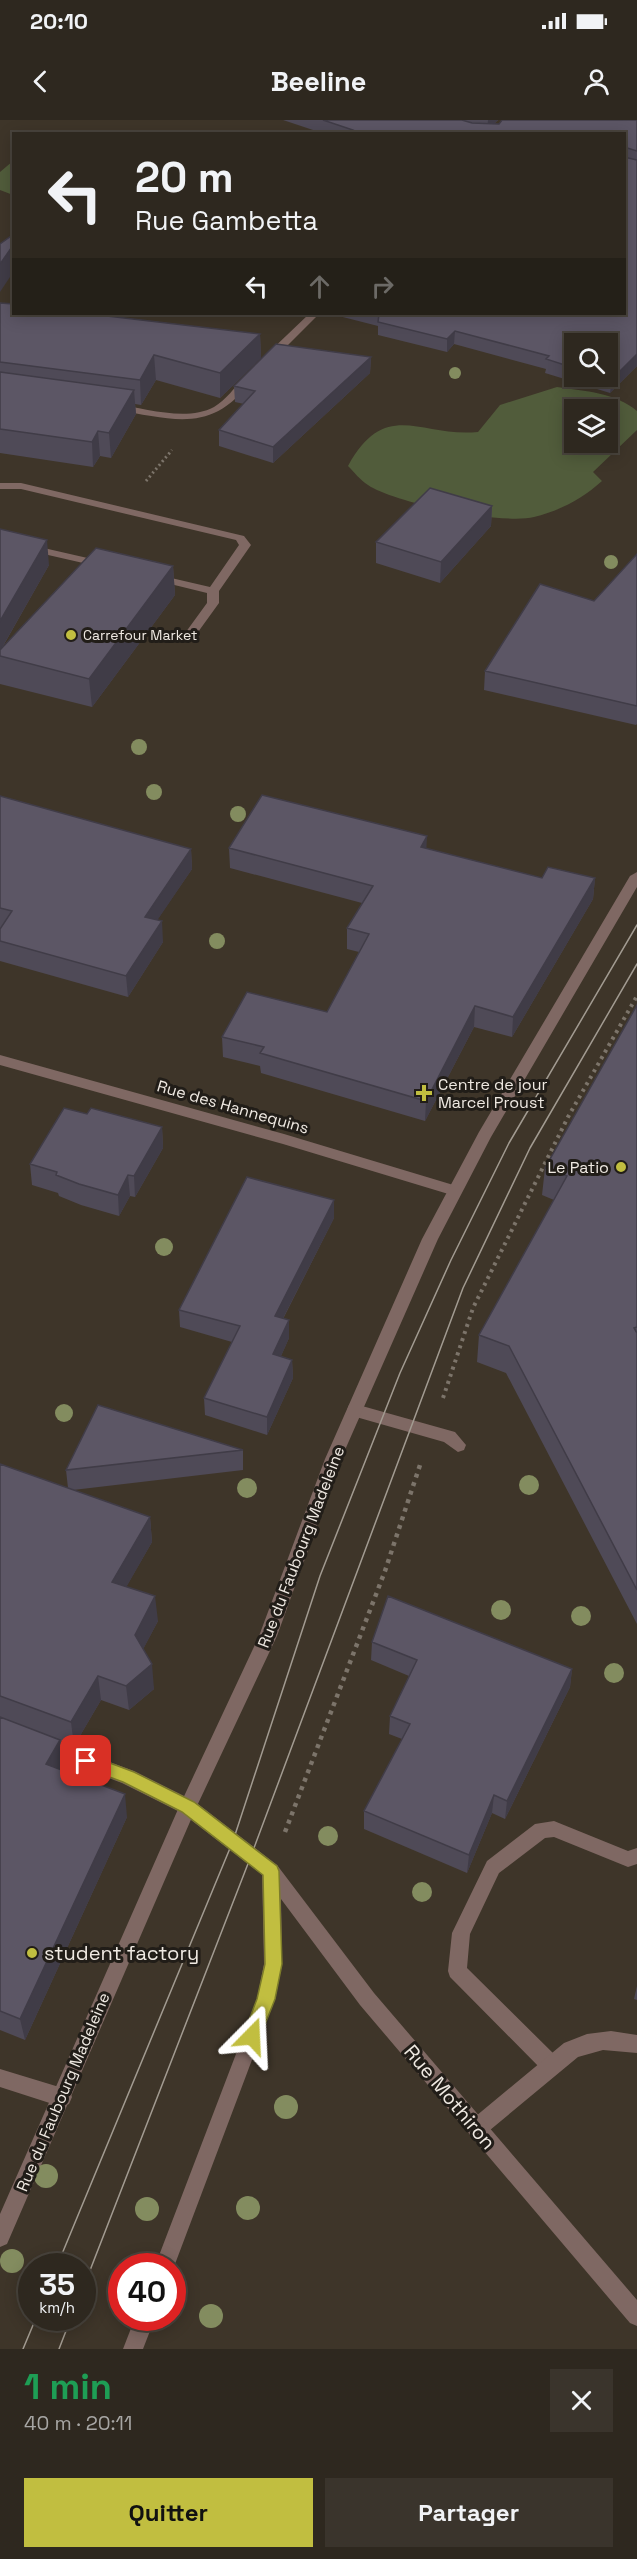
<!DOCTYPE html>
<html lang="fr">
<head>
<meta charset="utf-8">
<style>
  body { margin:0; font-family:"Space Grotesk",sans-serif; background:#3a342c; color:#f1f3f6; height:100vh; display:flex; flex-direction:column; font-size:22px; white-space:nowrap }
  * { box-sizing:border-box; margin:0 }
  p { font-size:20px; color:#a7a6a4 }
  .icon { flex:none; width:33px; height:33px; fill:none; stroke:currentColor; stroke-width:2; stroke-linecap:round; stroke-linejoin:round }
  .map { position:relative; height:2229px; overflow:hidden }
  .details { display:flex; flex-direction:column; background:#2e281f; flex:1 }
  .details>* { flex:none }
  .hud { position:absolute; left:12px; top:12px; width:614px; height:183px; border-radius:0px; box-shadow:0 3px 15px #0003,0 0 0 2px #49443d; background:#2e281f; color:#f1f3f6; overflow:hidden }
  .tools { position:absolute; left:564px; top:213px; display:grid; gap:12px }
  .tools a { display:grid; place-items:center; width:54px; height:54px; border-radius:0px; background:#2e281f; box-shadow:0 3px 15px #0003,0 0 0 2px #49443d; font-size:30px }
  .speed { position:absolute; left:18px; top:2133px; display:flex; gap:12px; font-size:30px; font-weight:700; text-align:center }
  .speed>* { display:grid; place-content:center; width:78px; height:78px; border-radius:50%; background:#2e281f; box-shadow:0 3px 15px #0003,0 0 0 2px #49443d; line-height:1 }
  .speed small { font-size:15px; font-weight:400 }
  .speed .limit { border:9px solid #d22; background:#fff; color:#111 }
  .pin { position:absolute; display:grid; place-items:center; width:51px; height:51px; color:#fff; margin:-26px; border-radius:12px; box-shadow:0 3px 9px #0006 }
  .me { position:absolute; width:66px; margin:-33px; rotate:21deg; stroke-linejoin:round; filter:drop-shadow(0 0 4px #0008) }
  .turn { display:flex; align-items:center; gap:21px; height:126px; padding:0 24px; font-size:27px }
  .turn .icon { width:78px; height:78px; stroke-width:2.5 }
  .turn b { display:block; font-size:42px; line-height:51px }
  .lanes { display:flex; align-items:center; height:57px; padding:0 24px; background:#0003; justify-content:center; gap:30px; direction:ltr }
  .lanes .off { opacity:.35 }
  .round { display:grid; place-items:center; flex:none; width:63px; height:63px; border-radius:0px; background:#3a342c }
  .headline { display:flex; align-items:center; justify-content:space-between; height:102px; padding:0 24px }
  h1 { font-size:36px; font-weight:600; line-height:45px; color:#1e9e55 }
  .primary-button { display:flex; gap:12px; margin-top:auto; padding:12px 24px }
  .primary-button a { flex:1; height:69px; border-radius:0px; background:#c1be40; color:#111; font-size:24px; font-weight:600; line-height:69px; text-align:center }
  .primary-button a+a { background:#3a342c; color:#f1f3f6 }
  .status { display:flex; justify-content:space-between; align-items:center; height:42px; padding:0 30px; background:#2e281f; direction:ltr }
  .status svg { height:16px; fill:currentColor }
  header { display:flex; justify-content:space-between; align-items:center; height:78px; padding:0 24px; background:#2e281f; font-size:27px; font-weight:600 }
  .map>svg:first-child { display:block }
  .green { fill:#515c3b; fill-rule:evenodd }
  .lines { fill:none; stroke-linecap:round; stroke-linejoin:round }
  .path-far2 { stroke:#7c746a; stroke-width:3; stroke-dasharray:2 3; stroke-linecap:butt }
  .path-far1 { stroke:#7c746a; stroke-width:4; stroke-dasharray:3 4.5; stroke-linecap:butt }
  .path { stroke:#7c746a; stroke-width:4.5; stroke-dasharray:4 5; stroke-linecap:butt }
  .service { fill:#7f6863; fill-rule:evenodd }
  .minor { fill:#7f6863; fill-rule:evenodd }
  .tertiary { fill:#7f6863; fill-rule:evenodd }
  .tram { stroke:#a29b91; stroke-width:1.5 }
  .tree { fill:#838c5f }
  .wall { fill:#4f4a57; fill-rule:evenodd }
  .shaded-wall { fill:#403c47 }
  .building { fill:#5c5665; stroke:#403c47; stroke-width:1.5 }
  .route { fill:#c1be40; stroke:#7d7c2a; stroke-width:1.5 }
  .poi-dot { fill:#c1be40; stroke:#211d18; stroke-width:2 }
  .labels { text-anchor:middle; dominant-baseline:central; stroke-width:6; stroke-linejoin:round; paint-order:stroke }
  .far-poi-label { font-size:14px; fill:#efe9e2; stroke:#211d18; text-anchor:start }
  .poi-label { font-size:16px; fill:#efe9e2; stroke:#211d18; text-anchor:start }
  .street-label { font-size:16px; fill:#efe9e2; stroke:#211d18 }
  .near-poi-label { font-size:20px; fill:#efe9e2; stroke:#211d18; text-anchor:start }
  .near-street-label { font-size:20px; fill:#efe9e2; stroke:#211d18 }
</style>
</head>
<body>
<div class="status"><b>20:10</b><svg viewBox="0 0 49 12"><path d="M0 12V9h3v3zM5 12V6h3v6zM10 12V3h3v9zM15 12V0h3v12zM26 1h20v11H26zM47 4h2v5h-2z"/></svg></div>
<header><svg class="icon" aria-label="back" viewBox="0 0 24 24"><path d="M15 5l-7 7 7 7"/></svg>Beeline<svg class="icon" aria-label="person" viewBox="0 0 24 24"><circle cx="12" cy="8" r="4"/><path d="M4 21q1-7 8-7t8 7"/></svg></header>
<div class="map">
<svg width="637" height="2229" viewBox="0 0 637 2229">
  <rect width="100%" height="100%" fill="#3e3529"/>
  <path class="green" d="M 13,41 L 13,75 L 0,70 L 0,52 Z
    M 557,267 C 585,271 616,273 637,291 L 637,310 L 593,352 L 602,361 C 582,379 559,391 534,397 C 503,405 394,383 368,365 C 360,360 354,352 348,346 C 386,277 421,318 478,312 L 500,285 ZM 574,290 L 608,290 L 608,322 L 574,322 Z"/>
  <g class="lines">
    <path class="path-far2" d="M 146,361 L 172,330"/>
    <path class="path-far1" d="M 443,1278 L 473,1188 L 568,997 L 637,876"/>
    <path class="path" d="M 285,1712 L 385,1451 L 420,1345"/>
    <path class="service" d="M 0,363 L 21,363 L 244,416 L 251,425 L 219,471 L 219,483 L 193,519 L 185,519 L 183,516 L 207,483 L 207,473 L 150,459 L 148,457 L 154,454 L 210,467 L 239,425 L 236,420 L 21,369 L 0,369 Z
      M 0,418 L 105,442 L 111,445 L 105,448 L 0,424 Z
      M 355,1284 L 455,1312 L 466,1325 L 464,1330 L 458,1332 L 444,1322 L 349,1295 L 347,1290 L 349,1285 Z
      M 554,1701 L 628,1731 L 637,1728 L 637,1744 L 628,1747 L 554,1717 L 545,1718 L 499,1753 L 470,1814 L 467,1848 L 558,1938 L 561,1945 L 558,1952 L 551,1954 L 544,1952 L 450,1857 L 448,1851 L 452,1813 L 487,1741 L 535,1704 Z
      M 0,1949 L 69,1970 L 72,1977 L 69,1984 L 62,1987 L 0,1967 Z"/>
    <path class="minor" d="M 309,194 L 319,194 L 273,240 L 265,240 L 265,236 Z
      M 248,256 L 253,259 C 211,315 175,299 115,290 L 110,287 L 115,284 C 145,288 186,302 214,287 C 226,280 235,267 244,257 Z
      M 0,935 L 284,1014 L 460,1067 L 462,1071 L 455,1076 L 283,1024 L 0,945 Z
      M 45,1618 L 134,1651 L 194,1681 L 277,1745 L 280,1751 L 277,1757 L 271,1759 L 265,1757 L 182,1693 L 122,1663 L 39,1632 L 36,1626 L 39,1620 Z
      M 611,1911 L 637,1915 L 637,1933 L 603,1930 L 578,1937 L 484,2015 L 477,2018 L 470,2015 L 467,2008 L 470,2001 L 564,1923 L 587,1914 Z"/>
    <path class="tertiary" d="M 637,752 L 637,767 L 491,1017 L 438,1119 L 341,1339 L 277,1516 L 196,1688 L 7,2124 L 0,2127 L 0,2094 L 179,1687 L 259,1516 L 325,1339 L 422,1119 L 479,1012 L 630,756 Z
      M 271,1743 L 277,1745 L 374,1873 L 637,2180 L 637,2206 L 630,2203 L 360,1885 L 281,1779 L 282,1844 L 275,1879 L 172,2152 L 172,2146 L 155,2146 L 257,1879 L 264,1844 L 262,1751 L 265,1745 Z
      M 135,2198 L 155,2198 L 143,2229 L 123,2229 Z"/>
    <path class="tram" d="M 57,2146 L 233,1721 L 320,1456 L 400,1253 L 451,1140 L 509,1023 L 637,805
      M 82,2171 L 251,1736 L 463,1168 L 530,1028 L 637,844
      M 23,2229 L 36,2198
      M 59,2229 L 71,2198"/>
  </g>
  <g class="tree">
    <circle cx="455" cy="253" r="6"/>
    <circle cx="611" cy="442" r="7"/>
    <circle cx="139" cy="627" r="8"/>
    <circle cx="154" cy="672" r="8"/>
    <circle cx="238" cy="694" r="8"/>
    <circle cx="217" cy="821" r="8"/>
    <circle cx="164" cy="1127" r="9"/>
    <circle cx="64" cy="1293" r="9"/>
    <circle cx="529" cy="1365" r="10"/>
    <circle cx="247" cy="1368" r="10"/>
    <circle cx="501" cy="1490" r="10"/>
    <circle cx="581" cy="1496" r="10"/>
    <circle cx="614" cy="1553" r="10"/>
    <circle cx="328" cy="1716" r="10"/>
    <circle cx="422" cy="1772" r="10"/>
    <circle cx="286" cy="1987" r="12"/>
    <circle cx="46" cy="2056" r="12"/>
    <circle cx="248" cy="2088" r="12"/>
    <circle cx="147" cy="2089" r="12"/>
    <circle cx="12" cy="2141" r="12"/>
    <circle cx="211" cy="2196" r="12"/>
  </g>
  <path class="wall" d="M 283,0 L 498,0 L 494,4 L 637,0 L 637,246 L 610,273 L 545,253 L 546,249 L 454,224 L 447,232 L 378,215 L 378,206 L 331,194 L 624,194 L 624,14 L 325,14 ZM 574,224 L 608,256 L 574,256 Z
    M 0,183 L 260,214 L 261,238 L 220,278 L 156,260 L 141,285 L 135,284 L 136,294 L 111,338 L 100,336 L 93,347 L 0,333 Z
    M 371,237 L 370,253 L 273,343 L 219,326 L 219,310 L 244,284 L 235,282 L 234,266 Z
    M 492,386 L 491,406 L 440,463 L 376,443 L 376,422 Z
    M 0,409 L 49,445 L 2,528 L 173,446 L 175,475 L 92,587 L 0,564 Z
    M 637,434 L 637,604 L 636,605 L 484,570 L 485,551 L 594,481 Z
    M 0,676 L 191,729 L 192,749 L 157,800 L 163,822 L 128,877 L 0,841 Z
    M 229,728 L 427,729 L 542,758 L 595,758 L 593,779 L 512,917 L 474,907 L 425,1001 L 261,953 L 260,946 L 223,937 L 222,917 L 327,892 L 359,832 L 347,829 L 347,808 L 362,783 L 230,748 Z
    M 637,885 L 637,1504 L 506,1253 L 477,1242 L 479,1215 L 554,1080 L 542,1075 L 545,1048 Z
    M 87,994 L 162,1007 L 163,1028 L 135,1077 L 130,1076 L 119,1096 L 81,1085 L 59,1076 L 58,1073 L 32,1065 L 30,1044 Z
    M 334,1080 L 334,1098 L 283,1199 L 289,1200 L 289,1218 L 281,1236 L 292,1240 L 293,1258 L 267,1315 L 205,1295 L 204,1278 L 232,1222 L 180,1207 L 179,1190 Z
    M 243,1330 L 243,1350 L 73,1370 L 150,1397 L 152,1422 L 126,1467 L 158,1501 L 143,1529 L 154,1569 L 129,1590 L 101,1580 L 74,1626 L 61,1621 L 64,1644 L 61,1649 L 127,1697 L 25,1920 L 0,1910 L 0,1344 L 68,1368 L 66,1350 Z
    M 372,1522 L 572,1549 L 570,1567 L 505,1699 L 492,1693 L 467,1753 L 364,1709 L 364,1691 L 402,1619 L 389,1614 L 390,1596 L 409,1556 L 371,1540 Z
    M 637,1866 L 637,1880 L 634,1879 Z"/>
  <path class="shaded-wall" d="M 488,0 L 498,0 L 487,10 Z
    M 14,124 L 14,151 L 0,172 L 0,144 Z
    M 455,211 L 454,224 L 447,232 L 447,219 Z
    M 260,214 L 261,238 L 220,278 L 220,253 Z
    M 637,234 L 637,246 L 610,273 L 612,259 Z
    M 154,235 L 156,260 L 141,285 L 140,260 Z
    M 371,237 L 370,253 L 273,343 L 273,327 Z
    M 134,270 L 136,294 L 111,338 L 109,313 Z
    M 98,311 L 100,336 L 93,347 L 92,322 Z
    M 492,386 L 491,406 L 440,463 L 441,442 Z
    M 47,420 L 49,445 L 0,531 L 0,501 Z
    M 173,446 L 175,475 L 92,587 L 89,559 Z
    M 427,716 L 426,737 L 421,727 Z
    M 191,729 L 192,749 L 146,817 L 145,797 Z
    M 595,758 L 593,779 L 512,917 L 513,897 Z
    M 162,801 L 163,822 L 128,877 L 126,856 Z
    M 475,886 L 474,907 L 425,1001 L 426,981 Z
    M 162,1007 L 163,1028 L 135,1077 L 134,1056 Z
    M 128,1055 L 130,1076 L 119,1096 L 118,1075 Z
    M 334,1080 L 334,1098 L 275,1214 L 275,1196 Z
    M 289,1200 L 289,1218 L 274,1252 L 273,1234 Z
    M 292,1240 L 293,1258 L 267,1315 L 267,1297 Z
    M 150,1397 L 152,1422 L 115,1487 L 112,1462 Z
    M 155,1476 L 158,1501 L 138,1539 L 135,1515 Z
    M 152,1544 L 154,1569 L 129,1590 L 126,1566 Z
    M 572,1549 L 570,1567 L 505,1699 L 507,1681 Z
    M 98,1556 L 101,1580 L 74,1626 L 71,1602 Z
    M 60,1620 L 64,1644 L 50,1667 L 46,1644 Z
    M 125,1674 L 127,1697 L 25,1920 L 20,1899 Z
    M 494,1675 L 492,1693 L 467,1753 L 469,1735 Z"/>
  <path class="building" d="M 323,0 L 462,0 L 472,3 L 499,4 L 502,0 L 637,0 L 637,31 L 624,27 L 624,14 L 349,14 L 353,10 Z
    M 624,37 L 637,40 L 637,234 L 612,259 L 603,256 L 608,256 L 608,224 L 574,224 L 574,248 L 546,239 L 549,236 L 455,211 L 447,219 L 378,202 L 379,194 L 624,194 Z
    M 14,114 L 14,124 L 0,144 L 0,124 Z
    M 0,183 L 14,184 L 14,194 L 90,194 L 260,214 L 220,253 L 154,235 L 140,260 L 0,242 Z
    M 276,224 L 371,237 L 273,327 L 219,310 L 255,271 L 234,266 Z
    M 0,252 L 134,270 L 109,313 L 98,311 L 92,322 L 0,309 Z
    M 430,368 L 492,386 L 441,442 L 376,422 Z
    M 0,409 L 47,420 L 0,501 Z
    M 96,428 L 173,446 L 89,559 L 0,536 L 0,530 Z
    M 637,434 L 637,586 L 485,551 L 540,464 L 594,481 Z
    M 262,675 L 427,716 L 421,727 L 542,758 L 548,747 L 595,758 L 513,897 L 475,886 L 426,981 L 260,933 L 264,927 L 222,917 L 247,872 L 327,892 L 369,814 L 347,808 L 373,766 L 229,728 Z
    M 0,676 L 191,729 L 145,797 L 162,801 L 126,856 L 0,821 L 0,809 L 12,791 L 0,788 Z
    M 637,885 L 637,1207 L 634,1208 L 637,1213 L 637,1470 L 509,1226 L 479,1215 L 567,1056 L 545,1048 Z
    M 64,988 L 87,994 L 91,988 L 162,1007 L 134,1056 L 128,1055 L 118,1075 L 79,1064 L 56,1055 L 57,1052 L 30,1044 Z
    M 247,1057 L 334,1080 L 275,1196 L 289,1200 L 273,1234 L 292,1240 L 267,1297 L 204,1278 L 240,1206 L 179,1190 Z
    M 98,1285 L 243,1330 L 66,1350 Z
    M 0,1344 L 150,1397 L 112,1462 L 155,1476 L 135,1515 L 152,1544 L 126,1566 L 98,1556 L 71,1602 L 0,1576 Z
    M 388,1476 L 572,1549 L 507,1681 L 494,1675 L 469,1735 L 364,1691 L 410,1604 L 390,1596 L 417,1540 L 372,1522 Z
    M 0,1597 L 60,1620 L 46,1644 L 125,1674 L 20,1899 L 0,1891 Z"/>
  <path class="route" d="M 86,1634 L 134,1652 L 194,1682 L 277,1746 L 279,1751 L 282,1844 L 275,1879 L 258,1922 L 252,1925 L 246,1922 L 243,1916 L 257,1879 L 265,1844 L 263,1755 L 182,1692 L 123,1662 L 80,1646 L 77,1641 L 80,1636 Z"/>
  <g class="poi-dot">
    <circle cx="71" cy="515" r="6"/>
    <path d="M421 964h6v6h6v6h-6v6h-6v-6h-6v-6h6z"/>
    <circle cx="621" cy="1047" r="6"/>
    <circle cx="32" cy="1833" r="6"/>
  </g>
  <g class="labels">
    <g class="far-poi-label">
      <text x="83" y="515">Carrefour Market</text>
    </g>
    <g class="poi-label">
      <text x="438" y="964">Centre de jour<tspan x="438" dy="18">Marcel Proust</tspan></text>
      <text x="609" y="1047" text-anchor="end">Le Patio</text>
    </g>
    <g class="street-label">
      <text transform="translate(233 987) rotate(16)">Rue des Hannequins</text>
      <text transform="translate(301 1427) rotate(-69)">Rue du Faubourg Madeleine</text>
      <text transform="translate(63 1972) rotate(-67)">Rue du Faubourg Madeleine</text>
    </g>
    <g class="near-poi-label">
      <text x="44" y="1833">student factory</text>
    </g>
    <g class="near-street-label">
      <text transform="translate(450 1977) rotate(50)">Rue Mothiron</text>
    </g>
  </g>
</svg>
<div class="tools">
<a><svg class="icon" aria-label="search" viewBox="0 0 24 24"><circle cx="10" cy="10" r="6"/><path d="M15 15l6 6"/></svg></a>
<a><svg class="icon" aria-label="layers" viewBox="0 0 24 24"><path d="M12 4l9 5-9 5-9-5zM3 14l9 5 9-5"/></svg></a>
</div>
<div class="speed"><div>35<small>km/h</small></div><div class="limit">40</div></div>
<div class="pin" style="left:86px;top:1641px;background:#d93025"><svg class="icon" aria-label="arrive" viewBox="0 0 24 24"><path d="M6 21V4h12l-3 4 3 4H6"/></svg></div>
<svg class="me" style="left:252px;top:1916px" viewBox="-20 -20 40 40"><path d="M0-17L14 15 0 8-14 15z" fill="#c1be40" stroke="#fff" stroke-width="4"/></svg>
<div class="hud">
<div class="turn"><svg class="icon" aria-label="left" viewBox="0 0 24 24"><path d="M17 20v-9H6M10 6l-5 5 5 5"/></svg><div><b>20 m</b>Rue Gambetta</div></div>
<div class="lanes"><svg class="icon" aria-label="left" viewBox="0 0 24 24"><path d="M17 20v-9H6M10 6l-5 5 5 5"/></svg><svg class="icon off" aria-label="ahead" viewBox="0 0 24 24"><path d="M12 20V5M6 11l6-6 6 6"/></svg><svg class="icon off" aria-label="right" viewBox="0 0 24 24"><path d="M7 20v-9h11M14 6l5 5-5 5"/></svg></div>
</div>
</div>
<section class="details">
<div class="headline"><div><h1>1 min</h1><p>40 m · 20:11</p></div><a class="round"><svg class="icon" aria-label="close" viewBox="0 0 24 24"><path d="M6 6l12 12M18 6L6 18"/></svg></a></div>
<div class="primary-button"><a>Quitter</a><a>Partager</a></div>
</section>
</body>
</html>
